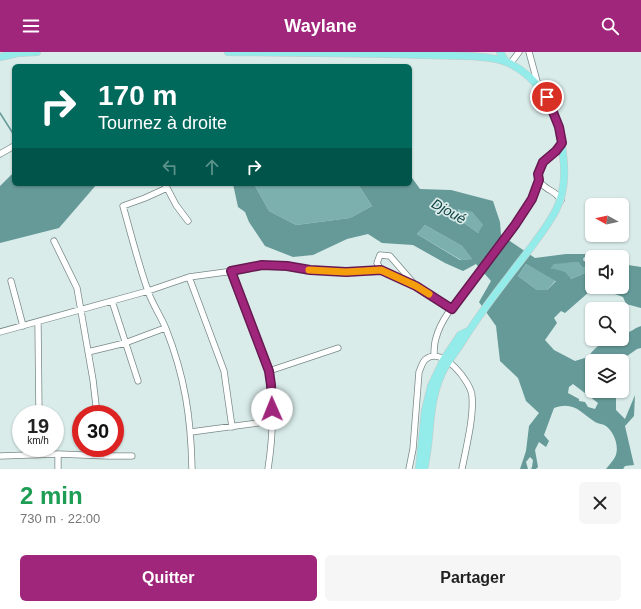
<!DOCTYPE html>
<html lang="fr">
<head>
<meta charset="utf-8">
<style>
  body { margin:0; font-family:Arial,sans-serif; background:#f6f6f6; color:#222; height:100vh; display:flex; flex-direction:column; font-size:15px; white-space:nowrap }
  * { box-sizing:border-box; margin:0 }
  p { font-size:13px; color:#767676 }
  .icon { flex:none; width:22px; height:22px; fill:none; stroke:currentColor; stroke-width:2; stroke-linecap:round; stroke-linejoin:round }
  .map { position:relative; height:417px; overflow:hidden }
  .side { display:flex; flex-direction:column; background:#fff; flex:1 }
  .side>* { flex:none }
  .top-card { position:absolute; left:12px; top:12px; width:400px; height:122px; border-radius:6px; box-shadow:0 1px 3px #0004; background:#00695c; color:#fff; overflow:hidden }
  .needle { width:26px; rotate:278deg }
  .fabs { position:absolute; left:585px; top:146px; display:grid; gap:8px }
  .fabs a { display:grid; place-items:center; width:44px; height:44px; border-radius:6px; background:#fff; box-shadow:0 1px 3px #0004; font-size:20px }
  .speed { position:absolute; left:12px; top:353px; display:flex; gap:8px; font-size:20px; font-weight:700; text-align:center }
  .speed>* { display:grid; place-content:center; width:52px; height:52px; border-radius:50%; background:#fff; box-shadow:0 1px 3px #0004; line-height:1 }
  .speed small { font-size:10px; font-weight:400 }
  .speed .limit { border:6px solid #d22; background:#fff; color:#111 }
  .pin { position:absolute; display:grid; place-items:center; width:34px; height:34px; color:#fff; margin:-17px; border:2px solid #fff; border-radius:50%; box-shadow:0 1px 4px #0007 }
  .me { position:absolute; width:44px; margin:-22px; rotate:359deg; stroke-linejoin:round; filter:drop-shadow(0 0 3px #0008) }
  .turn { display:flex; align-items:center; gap:14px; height:84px; padding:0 20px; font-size:18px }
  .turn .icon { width:52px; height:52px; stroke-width:2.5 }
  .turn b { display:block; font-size:28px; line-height:34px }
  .lanes { display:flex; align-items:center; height:38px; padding:0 20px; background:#0003; justify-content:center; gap:20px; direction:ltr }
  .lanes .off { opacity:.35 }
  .round { display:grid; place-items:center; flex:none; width:42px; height:42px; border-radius:6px; background:#f6f6f6 }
  .headline { display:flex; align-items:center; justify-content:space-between; height:68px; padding:0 20px }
  h1 { font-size:24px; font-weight:600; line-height:30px; color:#1e9e55 }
  .button { display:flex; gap:8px; margin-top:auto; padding:8px 20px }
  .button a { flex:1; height:46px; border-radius:6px; background:#a0267c; color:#fff; font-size:16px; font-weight:600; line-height:46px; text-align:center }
  .button a+a { background:#f6f6f6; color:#222 }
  header { display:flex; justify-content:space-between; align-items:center; height:52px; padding:0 20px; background:#a0267c; color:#fff; font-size:18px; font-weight:600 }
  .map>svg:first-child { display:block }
  .forest { fill:#7bb0ae }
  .water { fill:#659a98; fill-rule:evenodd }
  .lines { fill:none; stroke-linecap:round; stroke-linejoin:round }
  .stream { stroke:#659a98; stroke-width:1.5 }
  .minor-casing { stroke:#798988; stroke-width:7 }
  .major-casing { stroke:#c7c9c9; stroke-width:8 }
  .minor { stroke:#fff; stroke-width:5.5 }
  .major { stroke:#94ecea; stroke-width:7 }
  .route-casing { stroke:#681951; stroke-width:10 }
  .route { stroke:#a0267c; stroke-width:7 }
  .slow { stroke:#f59e0b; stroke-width:7 }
  .labels { text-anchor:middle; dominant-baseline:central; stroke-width:3.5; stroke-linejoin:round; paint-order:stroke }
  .water-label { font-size:14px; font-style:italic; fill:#104241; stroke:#d9ecea }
</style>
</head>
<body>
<header><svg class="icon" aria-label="menu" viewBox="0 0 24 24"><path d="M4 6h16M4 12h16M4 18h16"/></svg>Waylane<svg class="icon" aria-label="search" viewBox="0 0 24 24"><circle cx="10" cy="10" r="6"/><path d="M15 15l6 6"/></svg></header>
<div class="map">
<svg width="641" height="417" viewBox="0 0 641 417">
  <rect width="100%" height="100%" fill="#d9ecea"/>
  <path class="forest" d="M 254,132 L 358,132 L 372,154 L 350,166 L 296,173 L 269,159 Z
    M 458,156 L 472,160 L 484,174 L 478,181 L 464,171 Z
    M 425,173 L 462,194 L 472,207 L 461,208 L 417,182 Z
    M 578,210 L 582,215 L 592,216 L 592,218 L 571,227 L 551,216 L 554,211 Z
    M 526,212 L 556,228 L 547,238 L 537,238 L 518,224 Z"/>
  <path class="water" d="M 14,120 L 14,132 L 97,132 L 59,176 L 0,191 L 0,134 Z
    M 410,123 L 420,137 L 451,138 L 493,149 L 500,170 L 501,183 L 535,206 L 566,202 L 607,202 L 612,205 L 592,206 L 584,205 L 583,208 L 590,214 L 592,214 L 592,216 L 582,215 L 578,210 L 554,212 L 551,216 L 565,220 L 571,227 L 592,218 L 592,235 L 622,235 L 622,210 L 628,213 L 641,215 L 641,256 L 626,252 L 623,245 L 607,239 L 589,240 L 565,261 L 561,259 L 554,266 L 557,271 L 545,288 L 554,298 L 575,309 L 588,305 C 597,292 607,287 622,287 L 622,282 C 629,282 634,276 641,274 L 641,296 L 637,297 L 620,309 L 592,309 L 592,339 L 614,339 L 616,341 L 616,358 L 625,367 L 635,343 L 634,364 L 625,374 L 634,413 L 625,414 L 623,417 L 606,417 C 609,413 613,409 615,405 C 620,395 614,380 606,374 C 603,372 599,372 595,370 C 580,360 574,349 554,356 L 544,383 L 549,389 L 546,395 L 539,390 L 535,398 L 538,415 L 536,417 L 531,417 L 532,415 L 533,408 L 530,405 L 526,410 L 528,417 L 520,417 L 526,399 L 529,374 L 539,361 L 526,349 L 518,326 L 500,309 L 496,274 L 479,250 L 491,229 L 476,212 L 463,219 L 445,211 L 413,193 L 382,191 L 368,182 L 347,187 L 313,203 L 293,205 L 265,194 L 249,170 L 245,160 L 238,155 L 233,132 L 254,132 L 269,159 L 296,173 L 350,166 L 372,154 L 358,132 L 410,132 ZM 458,157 L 472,160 L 483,173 L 478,181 L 464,171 ZM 425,173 L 462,194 L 472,207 L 460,208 L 417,182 ZM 526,212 L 556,229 L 547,238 L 537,238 L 518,224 ZM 573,332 L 598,351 L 595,357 L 588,355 L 585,350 L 579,349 L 579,347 L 568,341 L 569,335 Z"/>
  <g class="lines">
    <path class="stream" d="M 0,61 L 14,83"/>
    <defs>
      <path id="minor" d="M 529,0 L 538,33
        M 510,12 L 519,0
        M 0,102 L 14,94
        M 165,132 L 176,153 L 188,169
        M 167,136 L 145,146 L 123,154 C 131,182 138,211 148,239 C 152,252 161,264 166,277 C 185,325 191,366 192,417
        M 561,148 C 554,138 552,141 544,134 C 526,120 553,102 562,91
        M 54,189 L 77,236 L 93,328 L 97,362
        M 231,219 L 269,319 C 274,351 273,385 268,417
        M 189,225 L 224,319 L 232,375
        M 11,229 L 23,274
        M 416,234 L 381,218 L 377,211 L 380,203 L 390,204 L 416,234 L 452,257
        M 112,249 L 138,329
        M 38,271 L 39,362
        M 0,280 L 148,239 L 189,225 L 248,217 L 262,213 L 287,214 L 310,218 L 346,221 L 381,218
        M 88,300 L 125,291 L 165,276
        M 434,304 C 434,298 434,292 436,286 C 442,263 462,244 476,226 C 500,195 525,165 539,128
        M 269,319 L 338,296
        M 191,380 L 272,369
        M 58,402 L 58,417
        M 0,404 L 58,402 L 108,404 L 132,404
        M 409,417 L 413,397 L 419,320 C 421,316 422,310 426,307 C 443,294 471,330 472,344 C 474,365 466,396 462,417"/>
      <path id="major" d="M 228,0 C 294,1 360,1 427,3 C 448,4 490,2 509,11 C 539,26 557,56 561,88 C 565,112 567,136 556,158 C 546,177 532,194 519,211 C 499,237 479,262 462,290 C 456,300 447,310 442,321 C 427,353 432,385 424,417
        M 500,0 L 506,10
        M 0,5 L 18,1 L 37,0
        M 419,417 L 425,359 L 431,334 L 444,307 L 460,283 L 466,280"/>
    </defs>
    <use href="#minor" class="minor-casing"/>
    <use href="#major" class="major-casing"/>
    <use href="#minor" class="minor"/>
    <use href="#major" class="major"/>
  </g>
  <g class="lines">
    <defs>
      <path id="route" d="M 272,357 L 271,333 L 269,319 L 231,219 L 262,213 L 287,214 L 310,218 L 346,220 L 381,218 L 416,234 L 452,257 L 515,173 L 532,147 L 539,128 L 538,122 L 543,110 L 556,99 L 562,91 L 559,75 L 547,45"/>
    </defs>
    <use href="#route" class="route-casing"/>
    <use href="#route" class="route"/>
    <path class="slow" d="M 309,218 L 346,220 L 381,218 L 416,234 L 429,242"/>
  </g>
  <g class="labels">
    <g class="water-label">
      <text transform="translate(449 159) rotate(29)">Djoué</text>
    </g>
  </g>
</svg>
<div class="fabs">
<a><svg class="needle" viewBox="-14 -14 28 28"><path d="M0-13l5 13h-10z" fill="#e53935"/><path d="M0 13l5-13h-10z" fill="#767676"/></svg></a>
<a><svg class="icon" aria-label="sound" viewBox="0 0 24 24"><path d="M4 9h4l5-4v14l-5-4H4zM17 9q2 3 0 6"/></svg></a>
<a><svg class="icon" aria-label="search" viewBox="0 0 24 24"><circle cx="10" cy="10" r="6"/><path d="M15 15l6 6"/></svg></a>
<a><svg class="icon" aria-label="layers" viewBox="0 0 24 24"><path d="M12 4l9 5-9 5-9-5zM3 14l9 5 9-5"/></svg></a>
</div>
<div class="speed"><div>19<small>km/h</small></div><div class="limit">30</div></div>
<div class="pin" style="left:547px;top:45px;background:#d93025"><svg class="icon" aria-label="arrive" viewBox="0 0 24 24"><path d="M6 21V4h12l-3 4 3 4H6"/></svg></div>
<svg class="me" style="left:272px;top:357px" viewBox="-20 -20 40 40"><circle r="19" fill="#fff"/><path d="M0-13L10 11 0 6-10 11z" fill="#a0267c"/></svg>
<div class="top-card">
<div class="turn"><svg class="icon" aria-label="right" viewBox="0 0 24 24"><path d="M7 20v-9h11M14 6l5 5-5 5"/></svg><div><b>170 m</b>Tournez à droite</div></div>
<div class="lanes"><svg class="icon off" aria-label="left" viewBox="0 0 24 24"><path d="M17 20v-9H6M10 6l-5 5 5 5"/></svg><svg class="icon off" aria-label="ahead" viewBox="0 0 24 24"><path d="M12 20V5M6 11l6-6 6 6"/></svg><svg class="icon" aria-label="right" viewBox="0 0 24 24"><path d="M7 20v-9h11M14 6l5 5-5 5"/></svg></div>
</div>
</div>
<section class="side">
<div class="headline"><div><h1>2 min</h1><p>730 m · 22:00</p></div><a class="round"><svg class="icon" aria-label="close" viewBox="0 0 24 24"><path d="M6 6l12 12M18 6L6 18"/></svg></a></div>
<div class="button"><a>Quitter</a><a>Partager</a></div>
</section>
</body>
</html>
